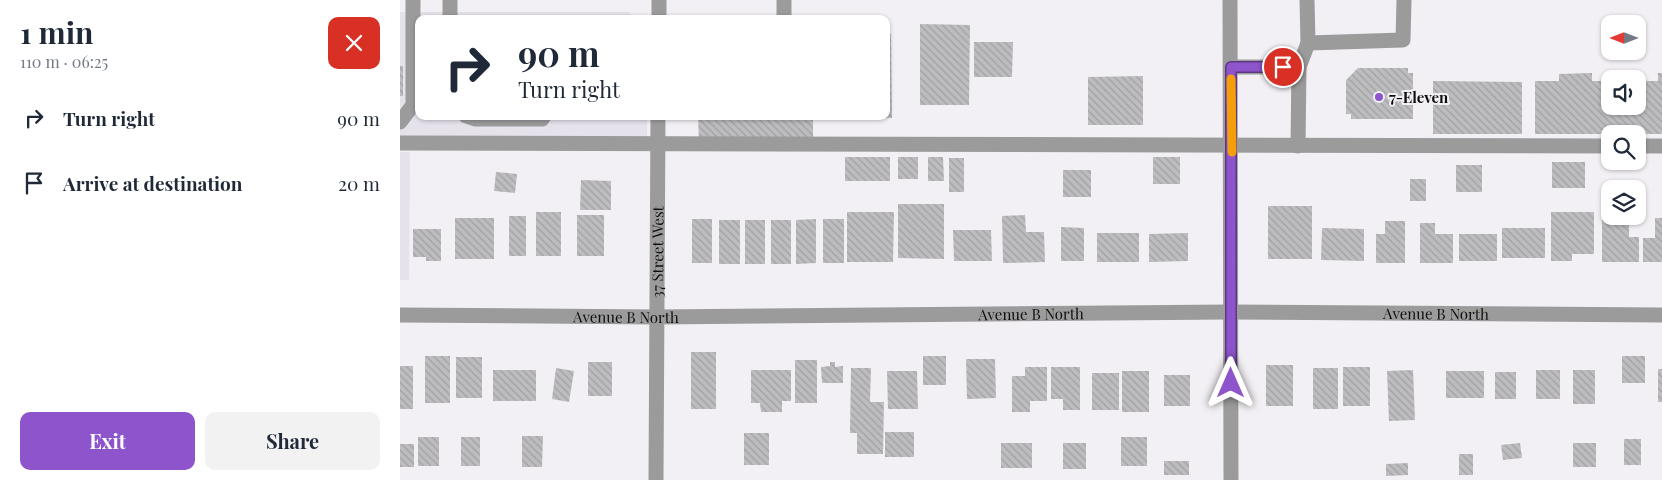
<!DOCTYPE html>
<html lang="en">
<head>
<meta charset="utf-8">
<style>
  body { margin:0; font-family:"Playfair Display",serif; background:#f2f2f3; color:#1f2937; height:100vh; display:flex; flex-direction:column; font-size:19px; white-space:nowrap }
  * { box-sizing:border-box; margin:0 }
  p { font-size:16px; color:#747a83 }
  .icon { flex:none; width:28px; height:28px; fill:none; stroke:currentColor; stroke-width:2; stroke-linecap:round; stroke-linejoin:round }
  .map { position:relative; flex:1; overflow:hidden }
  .panel { display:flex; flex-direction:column; background:#fff; width:400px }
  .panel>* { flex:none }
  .guide { position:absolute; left:15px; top:15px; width:475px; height:105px; border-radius:10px; box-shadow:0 1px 4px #0004; background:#fff; color:#1f2937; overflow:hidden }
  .needle { width:32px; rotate:270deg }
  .tools { position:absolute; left:1201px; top:15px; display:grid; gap:10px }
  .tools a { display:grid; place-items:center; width:45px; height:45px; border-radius:10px; background:#fff; box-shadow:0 1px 4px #0004; font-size:25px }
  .pin { position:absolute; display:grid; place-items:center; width:42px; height:42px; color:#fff; margin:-21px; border:2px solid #fff; border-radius:50%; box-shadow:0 1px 5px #0007 }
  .me { position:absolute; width:55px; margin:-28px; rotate:0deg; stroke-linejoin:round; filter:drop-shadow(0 0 4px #0008) }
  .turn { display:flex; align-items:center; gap:18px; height:105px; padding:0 20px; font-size:22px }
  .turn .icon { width:65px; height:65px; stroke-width:2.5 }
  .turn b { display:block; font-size:35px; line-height:42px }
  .round { display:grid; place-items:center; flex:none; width:52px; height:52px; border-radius:10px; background:#f2f2f3 }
  .summary { display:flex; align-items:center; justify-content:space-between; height:85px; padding:0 20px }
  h1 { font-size:30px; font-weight:700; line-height:38px }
  .cta { display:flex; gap:10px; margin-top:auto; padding:10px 20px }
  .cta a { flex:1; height:58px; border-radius:10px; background:#8d54cb; color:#fff; font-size:20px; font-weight:700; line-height:58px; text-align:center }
  .cta a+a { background:#f2f2f3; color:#1f2937 }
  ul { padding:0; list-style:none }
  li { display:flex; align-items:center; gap:15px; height:65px; padding:0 20px }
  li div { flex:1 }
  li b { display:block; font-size:19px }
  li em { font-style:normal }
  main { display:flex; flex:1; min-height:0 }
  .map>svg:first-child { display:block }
  .built { fill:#e6e2ec }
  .building { fill:url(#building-back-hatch) }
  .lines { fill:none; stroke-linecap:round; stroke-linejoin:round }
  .minor { stroke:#9b9b9c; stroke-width:15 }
  .route-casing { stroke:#5c3784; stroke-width:12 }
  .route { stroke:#8d54cb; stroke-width:9 }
  .slow { stroke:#f59e0b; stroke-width:9 }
  .poi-dot { fill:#8d54cb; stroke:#f2f0f4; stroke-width:2 }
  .labels { text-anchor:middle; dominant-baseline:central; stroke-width:4; stroke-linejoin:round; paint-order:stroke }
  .poi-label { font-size:15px; font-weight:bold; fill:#0f0e0f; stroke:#f2f0f4; text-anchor:start }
  .street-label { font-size:15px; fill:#0f0e0f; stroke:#f2f0f4 }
</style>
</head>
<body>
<main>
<section class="panel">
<div class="summary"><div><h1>1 min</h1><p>110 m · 06:25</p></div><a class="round" style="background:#d93025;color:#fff"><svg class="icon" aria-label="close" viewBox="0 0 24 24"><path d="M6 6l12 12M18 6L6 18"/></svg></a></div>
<ul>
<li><svg class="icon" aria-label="right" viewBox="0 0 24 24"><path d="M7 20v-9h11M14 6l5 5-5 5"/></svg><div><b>Turn right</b></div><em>90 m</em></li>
<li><svg class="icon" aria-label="arrive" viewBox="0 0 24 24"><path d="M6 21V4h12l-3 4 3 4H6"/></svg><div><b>Arrive at destination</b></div><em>20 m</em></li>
</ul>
<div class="cta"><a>Exit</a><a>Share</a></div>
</section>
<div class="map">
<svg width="1262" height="480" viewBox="0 0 1262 480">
  <defs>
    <pattern id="building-back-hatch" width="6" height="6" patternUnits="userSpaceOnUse" patternTransform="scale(1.25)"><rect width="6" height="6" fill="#bdbcbf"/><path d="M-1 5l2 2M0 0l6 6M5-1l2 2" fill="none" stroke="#a1a0a3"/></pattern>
  </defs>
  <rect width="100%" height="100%" fill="#f2f0f4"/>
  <path class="built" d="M 0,12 L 229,12 L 236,19 L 19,19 L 19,116 L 247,116 L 247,140 L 0,138 Z
    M 0,152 L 10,152 L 9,280 L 0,280 Z"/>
  <path class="building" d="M 520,24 L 570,25 L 569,105 L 520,105 Z
    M 486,34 L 491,34 L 492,118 L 413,119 L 413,141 L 299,142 L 298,116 L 486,116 Z
    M 574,42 L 613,42 L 612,77 L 574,77 Z
    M 0,66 L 3,66 L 3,96 L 0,96 Z
    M 958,68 L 1008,68 L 1008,73 L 1013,73 L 1013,119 L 951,119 L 951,114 L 946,114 L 946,80 Z
    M 1192,73 L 1192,81 L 1210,81 L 1210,106 L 1238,106 L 1238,81 L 1258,81 L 1258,73 L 1262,73 L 1262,134 L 1135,134 L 1135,81 L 1159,81 L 1159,74 Z
    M 743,76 L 743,125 L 688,125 L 688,77 Z
    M 1033,81 L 1122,82 L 1122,134 L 1033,134 Z
    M 445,157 L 490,157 L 490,181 L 445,181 Z
    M 498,157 L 518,157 L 518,179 L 498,179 Z
    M 528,157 L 543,157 L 544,181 L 528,181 Z
    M 753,157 L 780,157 L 780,184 L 753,184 Z
    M 549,158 L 564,158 L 564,192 L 549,192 Z
    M 1152,162 L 1185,162 L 1185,188 L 1152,188 Z
    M 1056,165 L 1082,165 L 1082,192 L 1056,192 Z
    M 663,170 L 691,170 L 691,197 L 663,197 Z
    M 96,172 L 117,174 L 115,193 L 94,191 Z
    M 1010,179 L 1026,179 L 1026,201 L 1010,201 Z
    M 181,180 L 211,181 L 211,210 L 180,210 Z
    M 498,204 L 544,204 L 544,259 L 498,258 Z
    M 868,206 L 912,206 L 912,259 L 868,259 Z
    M 136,212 L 161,212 L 161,256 L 136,256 Z
    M 447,212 L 494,212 L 493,262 L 447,262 Z
    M 1151,212 L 1194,212 L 1194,254 L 1172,254 L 1172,261 L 1151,261 Z
    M 177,215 L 204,215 L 204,256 L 177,256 Z
    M 625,215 L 626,232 L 644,232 L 645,262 L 603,263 L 602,216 Z
    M 109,216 L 126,216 L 126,256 L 109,256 Z
    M 1202,216 L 1229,216 L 1229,237 L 1239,237 L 1239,262 L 1202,262 Z
    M 55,218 L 94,218 L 94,259 L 55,259 Z
    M 1255,218 L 1262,218 L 1262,262 L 1243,262 L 1243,238 L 1255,238 Z
    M 292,219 L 312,219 L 312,263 L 292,263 Z
    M 416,219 L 416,263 L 396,264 L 396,220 Z
    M 423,219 L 444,219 L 444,263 L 423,263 Z
    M 319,220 L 340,220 L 340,264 L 319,264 Z
    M 345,220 L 365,220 L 365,264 L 345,264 Z
    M 371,220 L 391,220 L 391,264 L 371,264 Z
    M 985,221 L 1005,221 L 1005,263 L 976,263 L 976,234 L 985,234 Z
    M 1020,223 L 1035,223 L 1035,234 L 1053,234 L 1053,263 L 1020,263 Z
    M 661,227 L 684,228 L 684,261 L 661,261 Z
    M 922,228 L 964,229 L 964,261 L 921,260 Z
    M 1102,228 L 1145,228 L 1145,258 L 1102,258 Z
    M 13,229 L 41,229 L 41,261 L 26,261 L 26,257 L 13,257 Z
    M 553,230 L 591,230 L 592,261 L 554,261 Z
    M 697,233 L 739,233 L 739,262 L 697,262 Z
    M 788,233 L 788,261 L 749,262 L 749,234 Z
    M 1059,234 L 1097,234 L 1097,261 L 1059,261 Z
    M 291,352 L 316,352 L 316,409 L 291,409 Z
    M 25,356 L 50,356 L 50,403 L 25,403 Z
    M 523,356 L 546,356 L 546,385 L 523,385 Z
    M 1222,356 L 1245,356 L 1245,383 L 1222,383 Z
    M 56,357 L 82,357 L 82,398 L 56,398 Z
    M 566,359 L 595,359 L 596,398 L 567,399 Z
    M 395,360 L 417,360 L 417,403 L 395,403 Z
    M 188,362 L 212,362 L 212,396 L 188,396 Z
    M 430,362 L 435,362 L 435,367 L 443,366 L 443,383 L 422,383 L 421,367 L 430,366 Z
    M 866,365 L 893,365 L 893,406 L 866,406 Z
    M 0,366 L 13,366 L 13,409 L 0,409 Z
    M 625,367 L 647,367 L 647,401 L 630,401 L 630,412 L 612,412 L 612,376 L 625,376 Z
    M 651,367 L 680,367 L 680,410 L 663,410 L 663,399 L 651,399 Z
    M 943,367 L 970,367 L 970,406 L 943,406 Z
    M 156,368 L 174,371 L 169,402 L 152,399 Z
    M 451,368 L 471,368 L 470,402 L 484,402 L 483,454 L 457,454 L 457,433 L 450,433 Z
    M 913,368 L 938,368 L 938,409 L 913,409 Z
    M 1258,369 L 1262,369 L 1262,402 L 1258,402 Z
    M 93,370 L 136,370 L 136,401 L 93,401 Z
    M 351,370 L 391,370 L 391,401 L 382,401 L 382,412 L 361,412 L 360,403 L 351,403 Z
    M 1013,370 L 1015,420 L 989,421 L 987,371 Z
    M 1136,370 L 1160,370 L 1160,399 L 1136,399 Z
    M 1173,370 L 1195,370 L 1195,404 L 1173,404 Z
    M 487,371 L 517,371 L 518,409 L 488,409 Z
    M 722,371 L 749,371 L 749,412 L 722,412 Z
    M 1046,371 L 1084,371 L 1084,398 L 1046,398 Z
    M 1095,372 L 1116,372 L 1116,399 L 1095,399 Z
    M 692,373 L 719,373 L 719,410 L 692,410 Z
    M 764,375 L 790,375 L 790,406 L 764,406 Z
    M 485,432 L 514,432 L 514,457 L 485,457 Z
    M 344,433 L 369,433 L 369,465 L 344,465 Z
    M 122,436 L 143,436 L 142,467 L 122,467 Z
    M 18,437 L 39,437 L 39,466 L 18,466 Z
    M 61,437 L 80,437 L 80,466 L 61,466 Z
    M 721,437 L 747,437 L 747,466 L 721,466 Z
    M 1224,439 L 1241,439 L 1241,465 L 1224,465 Z
    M 601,443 L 632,443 L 632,468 L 601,468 Z
    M 663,443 L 686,443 L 686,469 L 663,469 Z
    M 1120,443 L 1122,458 L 1103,460 L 1101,445 Z
    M 1173,443 L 1196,443 L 1196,467 L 1173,467 Z
    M 0,444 L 14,444 L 14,467 L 0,467 Z
    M 1059,454 L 1073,454 L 1073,475 L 1059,475 Z
    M 764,461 L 789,461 L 789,475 L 764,475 Z
    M 1008,463 L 1008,475 L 986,476 L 986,464 Z"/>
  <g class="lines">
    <g class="minor">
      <path d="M 50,0 L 50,19"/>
      <path d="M 830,0 L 831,480"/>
      <path d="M 259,19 L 259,0"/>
      <path d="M 384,19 L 384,0"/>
      <path d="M 908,43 L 1003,40 L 1004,0"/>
      <path d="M 831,67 L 899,67 L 908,43 L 907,0"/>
      <path d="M 66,116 L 75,119 L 142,119 L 144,116"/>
      <path d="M 0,122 L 13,105 L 13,0"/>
      <path d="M 0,143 L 1210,146"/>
      <path d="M 898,146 L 899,67"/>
      <path d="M 1238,146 L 1262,146"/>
      <path id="s1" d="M 0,315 L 257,317 L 830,312 L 1262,315"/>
      <path id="s2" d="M 256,480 L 258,116"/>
    </g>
  </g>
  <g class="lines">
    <defs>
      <path id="route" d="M 831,383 L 831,67 L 883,67"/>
    </defs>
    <use href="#route" class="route-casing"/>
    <use href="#route" class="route"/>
    <path class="slow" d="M 831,79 L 832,152"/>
  </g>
  <circle class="poi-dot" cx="979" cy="97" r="5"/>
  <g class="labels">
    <g class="poi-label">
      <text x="989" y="97">7-Eleven</text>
    </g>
    <g class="street-label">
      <text stroke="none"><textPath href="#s2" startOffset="228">37 Street West</textPath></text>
      <text stroke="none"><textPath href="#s1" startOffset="631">Avenue B North</textPath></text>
      <text stroke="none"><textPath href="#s1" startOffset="1036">Avenue B North</textPath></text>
      <text stroke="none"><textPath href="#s1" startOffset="226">Avenue B North</textPath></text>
    </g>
  </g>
</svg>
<div class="tools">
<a><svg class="needle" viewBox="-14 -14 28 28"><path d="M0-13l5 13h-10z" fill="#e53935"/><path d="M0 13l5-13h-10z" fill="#747a83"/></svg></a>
<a><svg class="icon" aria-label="sound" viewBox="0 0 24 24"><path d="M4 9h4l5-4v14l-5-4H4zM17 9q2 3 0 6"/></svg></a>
<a><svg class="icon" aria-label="search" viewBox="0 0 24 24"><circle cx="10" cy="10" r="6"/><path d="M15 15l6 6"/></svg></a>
<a><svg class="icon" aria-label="layers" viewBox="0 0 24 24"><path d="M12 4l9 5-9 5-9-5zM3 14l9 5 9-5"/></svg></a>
</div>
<div class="pin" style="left:883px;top:67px;background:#d93025"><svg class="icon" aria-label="arrive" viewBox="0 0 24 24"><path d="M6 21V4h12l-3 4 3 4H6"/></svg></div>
<svg class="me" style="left:831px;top:383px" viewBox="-20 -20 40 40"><path d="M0-17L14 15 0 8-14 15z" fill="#8d54cb" stroke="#fff" stroke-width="4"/></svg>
<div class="guide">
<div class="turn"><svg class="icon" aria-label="right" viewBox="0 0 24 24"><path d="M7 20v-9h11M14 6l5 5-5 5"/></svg><div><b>90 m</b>Turn right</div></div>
</div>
</div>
</main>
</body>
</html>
